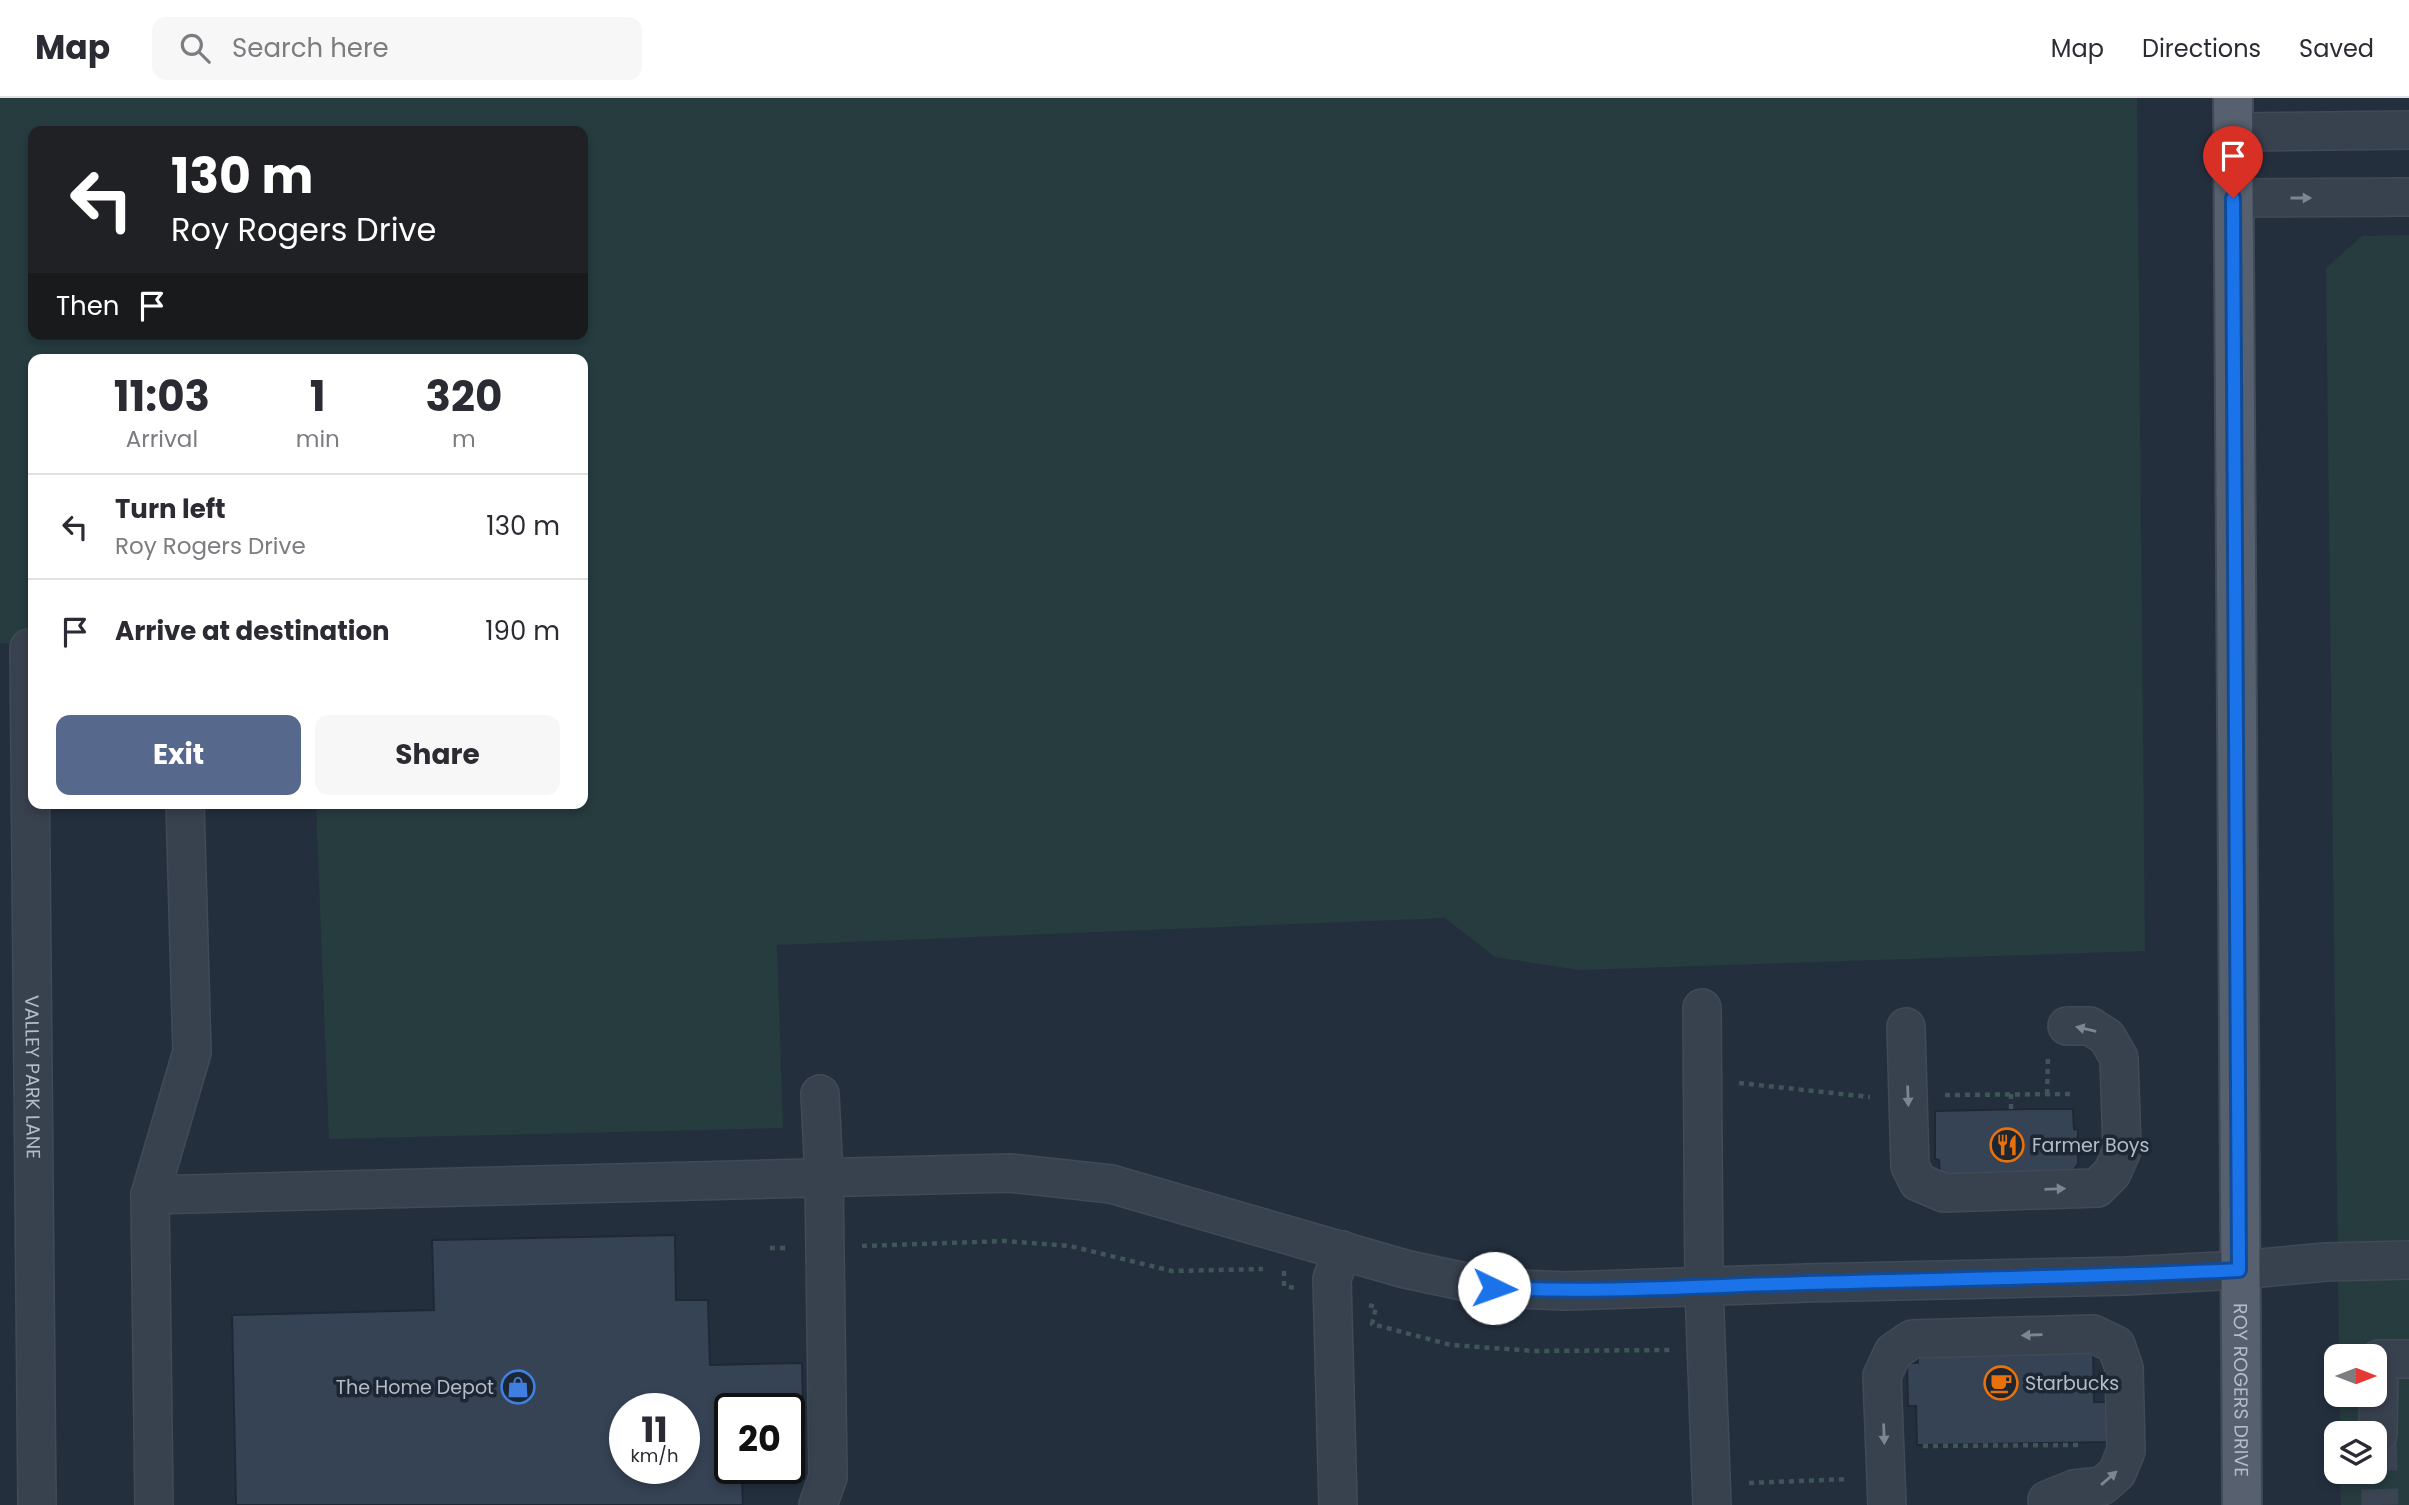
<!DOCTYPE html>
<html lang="en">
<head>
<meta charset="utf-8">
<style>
  body { margin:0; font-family:Poppins,sans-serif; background:#f7f7f7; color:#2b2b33; height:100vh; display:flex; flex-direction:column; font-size:26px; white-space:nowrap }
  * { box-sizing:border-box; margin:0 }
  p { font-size:23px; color:#7c7c81 }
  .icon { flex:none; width:38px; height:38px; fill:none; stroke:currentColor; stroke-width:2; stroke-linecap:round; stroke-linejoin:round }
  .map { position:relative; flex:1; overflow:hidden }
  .details { position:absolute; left:28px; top:256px; width:560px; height:455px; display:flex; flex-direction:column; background:#fff; border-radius:14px; box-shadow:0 4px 10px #0003 }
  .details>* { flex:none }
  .hud { position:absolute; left:28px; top:28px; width:560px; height:214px; border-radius:14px; box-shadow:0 4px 10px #0003; background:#202124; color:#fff; overflow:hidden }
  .needle { width:46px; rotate:90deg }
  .tools { position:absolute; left:2324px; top:1246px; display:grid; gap:14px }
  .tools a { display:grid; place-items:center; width:63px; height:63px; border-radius:14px; background:#fff; box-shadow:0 4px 10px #0003; font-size:35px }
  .speed { position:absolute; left:609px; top:1295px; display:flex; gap:14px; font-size:35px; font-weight:700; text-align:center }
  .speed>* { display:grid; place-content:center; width:91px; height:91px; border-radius:50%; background:#fff; box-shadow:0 4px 10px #0003; line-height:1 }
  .speed small { font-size:18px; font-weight:400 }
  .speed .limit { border:4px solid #111; border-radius:10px; background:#fff; color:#111 }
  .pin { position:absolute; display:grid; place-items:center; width:60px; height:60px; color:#fff; margin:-72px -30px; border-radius:50% 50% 50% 0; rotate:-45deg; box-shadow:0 0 7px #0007 }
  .pin .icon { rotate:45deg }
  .me { position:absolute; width:77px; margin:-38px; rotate:93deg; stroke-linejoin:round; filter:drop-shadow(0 0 5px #0008) }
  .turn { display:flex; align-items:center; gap:24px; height:147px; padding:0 28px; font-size:32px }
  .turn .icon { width:91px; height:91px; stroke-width:2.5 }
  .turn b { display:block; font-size:49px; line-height:60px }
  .then { display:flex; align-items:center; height:66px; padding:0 28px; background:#0003; gap:14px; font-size:26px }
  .eta { display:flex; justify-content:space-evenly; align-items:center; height:119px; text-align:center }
  .eta b { font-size:42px; font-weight:700; line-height:49px }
  .primary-button { display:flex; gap:14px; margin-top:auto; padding:14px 28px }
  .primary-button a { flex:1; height:80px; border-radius:14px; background:#56698c; color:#fff; font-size:28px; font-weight:700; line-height:80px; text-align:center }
  .primary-button a+a { background:#f7f7f7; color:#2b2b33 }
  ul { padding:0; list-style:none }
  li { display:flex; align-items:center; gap:21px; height:105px; padding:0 28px; border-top:2px solid #e1e1e2 }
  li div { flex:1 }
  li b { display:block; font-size:26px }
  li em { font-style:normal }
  header { display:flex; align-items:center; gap:42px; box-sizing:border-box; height:98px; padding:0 35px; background:#fff; border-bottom:2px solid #e1e1e2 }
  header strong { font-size:33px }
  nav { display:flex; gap:38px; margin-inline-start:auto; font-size:24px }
  .search { width:490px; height:63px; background:#f7f7f7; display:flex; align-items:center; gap:18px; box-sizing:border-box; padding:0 24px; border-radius:14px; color:#7c7c81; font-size:26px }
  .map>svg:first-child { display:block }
  .green { fill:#263c3f; fill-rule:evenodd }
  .building { fill:#364354; stroke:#1f2835; stroke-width:2; fill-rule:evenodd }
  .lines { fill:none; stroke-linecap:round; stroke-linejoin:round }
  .minor-tunnel { stroke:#3a4453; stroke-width:37; stroke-dasharray:37 18; stroke-linecap:butt }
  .minor-casing { stroke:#414a57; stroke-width:40 }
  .major-casing { stroke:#414a57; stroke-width:42 }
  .path { stroke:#3f5557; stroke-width:4.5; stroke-dasharray:5 5; stroke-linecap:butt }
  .minor { stroke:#38414e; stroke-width:37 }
  .major { stroke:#56606e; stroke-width:38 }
  .oneway { fill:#7c8592 }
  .route-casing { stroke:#114b97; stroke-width:18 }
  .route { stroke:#1a73e8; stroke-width:12 }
  .labels { text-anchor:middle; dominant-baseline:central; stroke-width:7; stroke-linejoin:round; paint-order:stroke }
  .street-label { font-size:19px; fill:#b4bcc9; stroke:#1d2633 }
  .poi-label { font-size:19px; fill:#b4bcc9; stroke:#1d2633; text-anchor:start }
</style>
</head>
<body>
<header>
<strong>Map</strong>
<div class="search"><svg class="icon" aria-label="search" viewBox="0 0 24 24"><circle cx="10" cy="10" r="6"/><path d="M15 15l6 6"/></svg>Search here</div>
<nav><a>Map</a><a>Directions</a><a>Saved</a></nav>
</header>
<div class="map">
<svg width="2409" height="1407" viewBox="0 0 2409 1407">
  <rect width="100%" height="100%" fill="#242f3e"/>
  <path class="green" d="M 0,0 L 2137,0 L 2145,853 L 1579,872 L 1495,859 L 1445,820 L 777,847 L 783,1030 L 329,1041 L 316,705 L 583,705 L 583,261 L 33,261 L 33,548 L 0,545 ZM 33,33 L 583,33 L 583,236 L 33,236 Z
    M 2409,137 L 2409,1407 L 2341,1407 L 2340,1374 L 2375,1374 L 2375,1335 L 2340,1335 L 2340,1297 L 2375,1297 L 2375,1258 L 2339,1258 L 2326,170 L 2362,138 Z"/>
  <path class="building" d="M 2028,1011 L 2073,1011 L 2074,1031 L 2078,1032 L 2078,1066 L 2062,1087 L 1941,1089 L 1939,1062 L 1935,1061 L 1935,1013 Z
    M 675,1137 L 676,1202 L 708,1202 L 710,1267 L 802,1265 L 805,1381 L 742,1383 L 743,1407 L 236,1407 L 232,1217 L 434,1212 L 432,1142 ZM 625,1311 L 684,1311 L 684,1370 L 625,1370 ZM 730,1311 L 789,1311 L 789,1370 L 730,1370 Z
    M 2093,1249 L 2094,1304 L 2109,1304 L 2110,1344 L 1917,1347 L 1916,1308 L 1908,1308 L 1907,1265 L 1918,1265 L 1918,1251 Z"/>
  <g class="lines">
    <path class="minor-tunnel" d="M 2378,1336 L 2380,1407"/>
    <defs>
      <g id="minor">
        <path d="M 2234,34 L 2409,32"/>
        <path d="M 2233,100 L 2409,99"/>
        <path id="s1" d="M 29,550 L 37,1407"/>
        <path d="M 1702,910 L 1704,1189 L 1712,1407"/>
        <path d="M 1906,929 L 1910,1068 L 1918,1084 L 1944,1095 L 2097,1090 L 2112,1075 L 2122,1052 L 2119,960 L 2107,939 L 2090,928 L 2067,928"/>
        <path d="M 150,1097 L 1010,1075 L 1111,1086 L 1405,1171 L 1494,1190 L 1566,1193 L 1806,1185 L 2126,1178 L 2239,1172 L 2326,1164 L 2409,1162"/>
        <path d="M 2378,1336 L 2379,1261 L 2409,1261"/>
        <path d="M 154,1407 L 150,1097 L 192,954 L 185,705"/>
        <path d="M 818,1407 L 828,1379 L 824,1078 L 820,996"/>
        <path d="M 1338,1407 L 1332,1181 L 1342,1152"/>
        <path d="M 1887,1407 L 1882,1278 L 1893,1254 L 1912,1241 L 2093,1236 L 2116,1247 L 2124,1270 L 2126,1353 L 2117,1375 L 2102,1388 L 2074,1391 L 2047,1402"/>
      </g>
      <g id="major">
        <path id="s2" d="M 2233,0 L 2242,1407"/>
      </g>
    </defs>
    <use href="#minor" class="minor-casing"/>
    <use href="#major" class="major-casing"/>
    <path class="path" d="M 1739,985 L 1870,999
      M 2011,996 L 2011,1011
      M 2047,996 L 2048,958
      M 1945,997 L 2074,996
      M 862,1148 L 1005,1143 L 1070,1148 L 1172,1173 L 1263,1171
      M 770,1150 L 787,1150
      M 1284,1173 L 1284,1188 L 1295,1190
      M 1369,1207 L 1376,1209 L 1372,1226 L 1451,1247 L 1534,1253 L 1670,1252
      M 1923,1348 L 2078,1347
      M 1749,1385 L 1849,1381"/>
    <use href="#minor" class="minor"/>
    <use href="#major" class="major"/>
  </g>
  <defs><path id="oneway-solid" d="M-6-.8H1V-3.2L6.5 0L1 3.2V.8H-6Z" transform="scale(1.75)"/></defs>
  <g class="oneway">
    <use href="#oneway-solid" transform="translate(2301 100)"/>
    <use href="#oneway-solid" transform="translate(2086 931) rotate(-167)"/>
    <use href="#oneway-solid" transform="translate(1908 998) rotate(88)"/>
    <use href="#oneway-solid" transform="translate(2055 1091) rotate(-2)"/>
    <use href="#oneway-solid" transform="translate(2032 1237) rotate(178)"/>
    <use href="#oneway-solid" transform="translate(1884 1336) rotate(88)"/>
    <use href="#oneway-solid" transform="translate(2109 1380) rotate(-41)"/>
  </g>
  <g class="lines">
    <defs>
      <path id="route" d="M 1494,1190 C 1598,1195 1702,1188 1806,1185 C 1950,1181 2095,1179 2239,1172 L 2233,100"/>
    </defs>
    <use href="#route" class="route-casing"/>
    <use href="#route" class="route"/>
  </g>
  <defs>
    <symbol id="restaurant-ring" viewBox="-11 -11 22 22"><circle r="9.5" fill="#1d2633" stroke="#e8710a" stroke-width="1.5"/><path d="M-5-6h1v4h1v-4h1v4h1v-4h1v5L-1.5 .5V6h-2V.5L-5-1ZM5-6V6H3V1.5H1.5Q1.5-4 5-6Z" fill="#e8710a"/></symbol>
    <symbol id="cafe-ring" viewBox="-11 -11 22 22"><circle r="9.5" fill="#1d2633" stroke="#e8710a" stroke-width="1.5"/><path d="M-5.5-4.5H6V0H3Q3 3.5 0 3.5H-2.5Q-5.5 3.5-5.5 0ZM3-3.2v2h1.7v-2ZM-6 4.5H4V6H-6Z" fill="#e8710a"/></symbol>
    <symbol id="shop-ring" viewBox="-11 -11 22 22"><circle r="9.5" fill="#1d2633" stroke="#3f7fe0" stroke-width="1.5"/><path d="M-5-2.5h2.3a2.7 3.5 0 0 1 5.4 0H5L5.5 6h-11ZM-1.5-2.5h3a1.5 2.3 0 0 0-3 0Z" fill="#3f7fe0"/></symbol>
  </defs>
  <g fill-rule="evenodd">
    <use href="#restaurant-ring" x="1988" y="1028" width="38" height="38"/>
    <use href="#cafe-ring" x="1982" y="1266" width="38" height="38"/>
    <use href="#shop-ring" x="499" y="1270" width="38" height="38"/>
  </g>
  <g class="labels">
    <g class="street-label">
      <text stroke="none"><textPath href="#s1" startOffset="429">VALLEY PARK LANE</textPath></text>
      <text stroke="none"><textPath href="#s2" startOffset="1292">ROY ROGERS DRIVE</textPath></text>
    </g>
    <g class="poi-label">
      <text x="2032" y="1047">Farmer Boys</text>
      <text x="2025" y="1285">Starbucks</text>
      <text x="494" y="1289" text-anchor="end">The Home Depot</text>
    </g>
  </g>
</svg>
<div class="tools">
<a><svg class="needle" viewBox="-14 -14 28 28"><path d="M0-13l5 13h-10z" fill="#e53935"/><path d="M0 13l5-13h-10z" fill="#7c7c81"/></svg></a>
<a><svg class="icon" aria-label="layers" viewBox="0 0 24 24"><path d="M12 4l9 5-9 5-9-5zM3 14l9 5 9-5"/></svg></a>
</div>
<div class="speed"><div>11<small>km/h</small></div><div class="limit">20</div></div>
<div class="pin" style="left:2233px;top:100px;background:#d93025"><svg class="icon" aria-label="arrive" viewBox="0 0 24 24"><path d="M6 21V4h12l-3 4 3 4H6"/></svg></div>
<svg class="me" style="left:1494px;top:1190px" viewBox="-20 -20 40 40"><circle r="19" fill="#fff"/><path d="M0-13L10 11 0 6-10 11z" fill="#1a73e8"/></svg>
<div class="hud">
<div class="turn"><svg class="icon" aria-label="left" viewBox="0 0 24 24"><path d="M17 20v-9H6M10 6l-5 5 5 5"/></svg><div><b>130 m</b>Roy Rogers Drive</div></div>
<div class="then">Then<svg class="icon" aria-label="arrive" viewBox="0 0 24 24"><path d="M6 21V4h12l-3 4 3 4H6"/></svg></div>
</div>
<section class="details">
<div class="eta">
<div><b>11:03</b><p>Arrival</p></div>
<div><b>1</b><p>min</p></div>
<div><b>320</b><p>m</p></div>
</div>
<ul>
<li><svg class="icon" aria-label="left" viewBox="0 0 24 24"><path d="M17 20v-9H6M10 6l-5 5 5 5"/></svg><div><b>Turn left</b><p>Roy Rogers Drive</p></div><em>130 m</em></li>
<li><svg class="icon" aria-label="arrive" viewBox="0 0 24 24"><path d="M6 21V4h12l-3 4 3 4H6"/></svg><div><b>Arrive at destination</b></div><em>190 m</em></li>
</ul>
<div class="primary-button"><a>Exit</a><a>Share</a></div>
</section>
</div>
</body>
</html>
